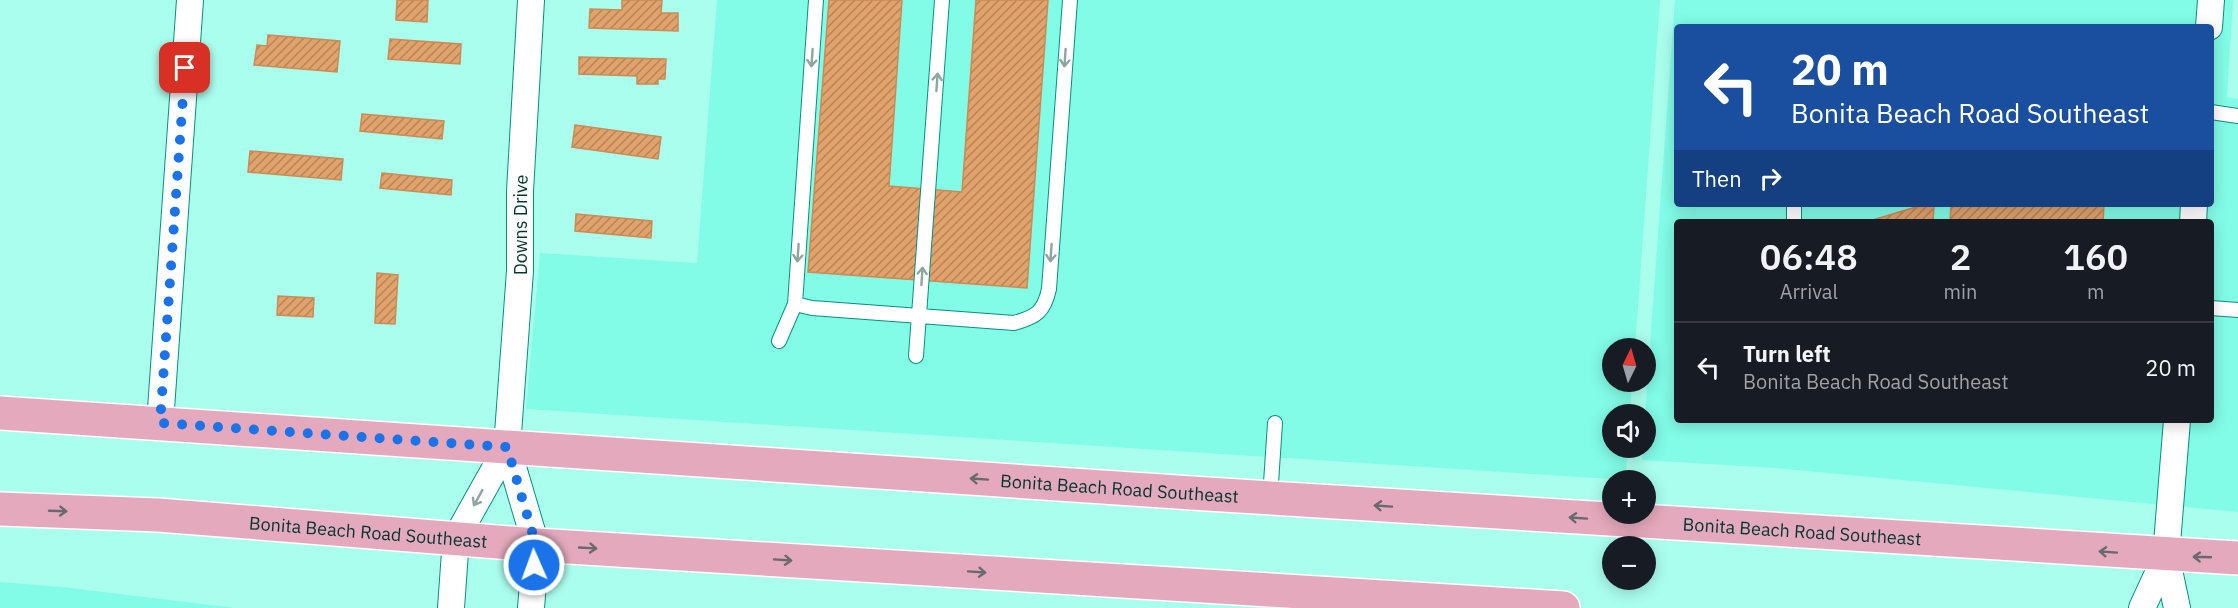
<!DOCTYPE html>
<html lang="en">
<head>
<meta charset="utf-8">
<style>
  body { margin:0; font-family:"IBM Plex Sans",sans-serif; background:#242831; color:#f1f3f6; height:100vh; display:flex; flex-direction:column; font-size:22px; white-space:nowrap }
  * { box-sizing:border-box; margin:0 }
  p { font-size:20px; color:#9ea1a6 }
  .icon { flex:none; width:33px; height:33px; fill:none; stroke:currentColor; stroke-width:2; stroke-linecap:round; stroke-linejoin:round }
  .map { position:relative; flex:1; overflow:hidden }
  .sheet { position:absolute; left:1674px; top:219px; width:540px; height:204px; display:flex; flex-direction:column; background:#171b24; border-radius:6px; box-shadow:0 3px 15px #0003 }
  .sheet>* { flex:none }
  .top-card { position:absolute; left:1674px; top:24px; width:540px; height:183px; border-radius:6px; box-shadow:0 3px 15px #0003; background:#1a4fa0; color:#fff; overflow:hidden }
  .needle { width:39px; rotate:5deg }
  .buttons { position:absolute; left:1602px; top:338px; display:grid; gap:12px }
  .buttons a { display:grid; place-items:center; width:54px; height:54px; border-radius:50%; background:#171b24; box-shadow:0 3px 15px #0003; font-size:30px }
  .pin { position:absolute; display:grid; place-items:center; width:51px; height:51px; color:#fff; margin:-26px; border-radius:12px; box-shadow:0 3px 9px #0006 }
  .me { position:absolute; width:66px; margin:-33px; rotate:358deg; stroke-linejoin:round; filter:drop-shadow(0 0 4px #0008) }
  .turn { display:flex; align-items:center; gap:21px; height:126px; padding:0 18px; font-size:27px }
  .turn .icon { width:78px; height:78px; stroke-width:2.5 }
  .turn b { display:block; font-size:42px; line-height:51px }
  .then { display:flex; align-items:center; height:57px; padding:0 18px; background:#0003; gap:12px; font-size:22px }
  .eta { display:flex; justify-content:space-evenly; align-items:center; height:102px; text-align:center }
  .eta b { font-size:36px; font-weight:600; line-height:42px }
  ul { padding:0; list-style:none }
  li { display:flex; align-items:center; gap:18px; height:90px; padding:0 18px; border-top:2px solid #363941 }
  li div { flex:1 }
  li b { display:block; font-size:22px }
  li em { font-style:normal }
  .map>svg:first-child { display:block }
  .built { fill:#82fce7; fill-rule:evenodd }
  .building { fill:url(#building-hatch); stroke:#ca8b54; stroke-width:1.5 }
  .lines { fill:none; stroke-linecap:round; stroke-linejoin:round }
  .service-casing { stroke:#059080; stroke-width:16 }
  .minor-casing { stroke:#059080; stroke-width:28 }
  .primary-casing { stroke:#fff; stroke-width:36 }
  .service { stroke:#fff; stroke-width:14 }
  .minor { stroke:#fff; stroke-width:26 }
  .primary { stroke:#e4a9bc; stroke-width:33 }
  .oneway { stroke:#8ea5a1 }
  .oneway2 { stroke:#686a6e }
  .route { stroke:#1a73e8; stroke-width:10; stroke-dasharray:0 18 }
  .labels { text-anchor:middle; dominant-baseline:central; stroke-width:5; stroke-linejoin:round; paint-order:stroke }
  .street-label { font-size:18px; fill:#03362f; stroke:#aafeee }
</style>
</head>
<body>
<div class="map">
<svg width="2238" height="608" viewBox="0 0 2238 608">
  <defs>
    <pattern id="building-hatch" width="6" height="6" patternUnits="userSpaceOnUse" patternTransform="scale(1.5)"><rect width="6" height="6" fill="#e2a26b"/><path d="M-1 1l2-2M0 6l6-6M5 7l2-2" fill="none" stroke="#b58558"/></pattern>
  </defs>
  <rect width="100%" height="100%" fill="#aafeee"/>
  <path class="built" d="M 717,0 L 1660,0 L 1635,348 L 1612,348 L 1612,381 L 1632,381 L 1630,414 L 1612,414 L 1612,447 L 1628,447 L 1625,480 L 526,409 L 540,253 L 697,263 Z
    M 1675,0 L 2233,0 L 2227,97 L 2238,99 L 2238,512 L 1776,468 L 1642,460 L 1643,447 L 1646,447 L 1645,414 ZM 1677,27 L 2211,27 L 2211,204 L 1677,204 ZM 1677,222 L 2211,222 L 2211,420 L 1677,420 Z
    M 0,582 L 62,587 L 235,608 L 0,608 Z"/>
  <path class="building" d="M 397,0 L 428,0 L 427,22 L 396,20 Z
    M 622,0 L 662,0 L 661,13 L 678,13 L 678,31 L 589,28 L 590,9 L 622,10 Z
    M 829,0 L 902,0 L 889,186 L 962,192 L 976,0 L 1048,0 L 1027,288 L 808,272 Z
    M 268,35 L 340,41 L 337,72 L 254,65 L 257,45 L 267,46 Z
    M 390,39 L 461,44 L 460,64 L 388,59 Z
    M 579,57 L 666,59 L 665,79 L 658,79 L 658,84 L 637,84 L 637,76 L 579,74 Z
    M 362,114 L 444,121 L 442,139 L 360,131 Z
    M 575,125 L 661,137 L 658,159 L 572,147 Z
    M 250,151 L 343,159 L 341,180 L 248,172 Z
    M 382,173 L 452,180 L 451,195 L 380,188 Z
    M 1926,204 L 1934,204 L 1933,222 L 1866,222 Z
    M 1951,204 L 2104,204 L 2103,222 L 1950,222 Z
    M 576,214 L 652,221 L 651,238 L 575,231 Z
    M 377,273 L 398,275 L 395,324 L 375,323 Z
    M 278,296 L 314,298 L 313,317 L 277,315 Z"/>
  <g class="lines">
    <defs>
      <path id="service" d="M 816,0 L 795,304 L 812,308 L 1014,323 C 1036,317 1044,312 1049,289 L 1070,0
        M 2211,112 L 2238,116
        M 1794,222 L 1794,204
        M 2211,308 L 2238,310
        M 779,341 L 795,304
        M 916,356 L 942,0
        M 1270,498 L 1275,423"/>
      <g id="minor">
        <path d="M 2209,27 L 2211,0"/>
        <path d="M 2193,222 L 2194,204"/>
        <path d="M 2177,420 L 2166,556 L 2177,608"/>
        <path d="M 160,423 L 190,0"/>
        <path d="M 451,608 L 456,538 L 507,447"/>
        <path id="s1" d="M 531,608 L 536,545 L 507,447 L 520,271 L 520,191 L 531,0"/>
        <path d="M 2142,608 L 2166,556"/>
      </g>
      <g id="primary">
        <path id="s2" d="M 0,413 L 1207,494 L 2238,558"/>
        <path id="s3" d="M 0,509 L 158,515 L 536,545 L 1563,608"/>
      </g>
    </defs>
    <use href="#service" class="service-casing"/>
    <use href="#minor" class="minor-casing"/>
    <use href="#primary" class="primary-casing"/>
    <use href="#service" class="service"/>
    <use href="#minor" class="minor"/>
    <use href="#primary" class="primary"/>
  </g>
  <defs><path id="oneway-shaft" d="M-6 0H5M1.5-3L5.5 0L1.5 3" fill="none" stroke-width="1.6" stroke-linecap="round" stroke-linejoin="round" transform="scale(1.5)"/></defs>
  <g class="oneway">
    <use href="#oneway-shaft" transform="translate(812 58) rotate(94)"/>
    <use href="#oneway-shaft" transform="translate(1065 58) rotate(94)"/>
    <use href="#oneway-shaft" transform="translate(937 82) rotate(-86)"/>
    <use href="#oneway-shaft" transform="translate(798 253) rotate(94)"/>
    <use href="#oneway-shaft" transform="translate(1051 253) rotate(94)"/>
    <use href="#oneway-shaft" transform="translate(922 276) rotate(-86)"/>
    <use href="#oneway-shaft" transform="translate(478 498) rotate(119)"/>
  </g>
  <g class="oneway2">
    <use href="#oneway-shaft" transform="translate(979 479) rotate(-176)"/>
    <use href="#oneway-shaft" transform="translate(1383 506) rotate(-176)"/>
    <use href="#oneway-shaft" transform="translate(58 511) rotate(2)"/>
    <use href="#oneway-shaft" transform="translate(1578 518) rotate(-176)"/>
    <use href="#oneway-shaft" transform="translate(588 548) rotate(3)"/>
    <use href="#oneway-shaft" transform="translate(2108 552) rotate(-176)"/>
    <use href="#oneway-shaft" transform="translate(2202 557) rotate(-178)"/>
    <use href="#oneway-shaft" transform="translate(783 560) rotate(4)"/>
    <use href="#oneway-shaft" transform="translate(977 572) rotate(4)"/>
  </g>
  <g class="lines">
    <path class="route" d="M 185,68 L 160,423 L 507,447 L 536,545 L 534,565"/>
  </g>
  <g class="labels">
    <g class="street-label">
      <text stroke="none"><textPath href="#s1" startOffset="388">Downs Drive</textPath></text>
      <text stroke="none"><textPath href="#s2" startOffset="1122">Bonita Beach Road Southeast</textPath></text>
      <text stroke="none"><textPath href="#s3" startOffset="369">Bonita Beach Road Southeast</textPath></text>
      <text stroke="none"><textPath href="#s2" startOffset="1806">Bonita Beach Road Southeast</textPath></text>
    </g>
  </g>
</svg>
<div class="buttons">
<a><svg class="needle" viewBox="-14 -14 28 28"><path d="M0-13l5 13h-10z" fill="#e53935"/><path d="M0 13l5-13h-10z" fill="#9ea1a6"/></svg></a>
<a><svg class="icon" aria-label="sound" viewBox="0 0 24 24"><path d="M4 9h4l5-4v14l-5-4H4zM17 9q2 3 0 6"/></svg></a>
<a>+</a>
<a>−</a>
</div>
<div class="pin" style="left:185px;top:68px;background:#d93025"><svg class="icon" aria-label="arrive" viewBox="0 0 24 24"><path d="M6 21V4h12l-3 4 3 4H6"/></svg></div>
<svg class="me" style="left:534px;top:565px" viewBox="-20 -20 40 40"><circle r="17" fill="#1a73e8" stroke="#fff" stroke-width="3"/><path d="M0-11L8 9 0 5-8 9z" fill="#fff"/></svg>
<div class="top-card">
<div class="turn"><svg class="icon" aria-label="left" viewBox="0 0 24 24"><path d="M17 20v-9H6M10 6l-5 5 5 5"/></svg><div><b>20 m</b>Bonita Beach Road Southeast</div></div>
<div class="then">Then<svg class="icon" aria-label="right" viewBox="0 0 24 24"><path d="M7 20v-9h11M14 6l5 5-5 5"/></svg></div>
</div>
<section class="sheet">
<div class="eta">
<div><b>06:48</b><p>Arrival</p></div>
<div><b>2</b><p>min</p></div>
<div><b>160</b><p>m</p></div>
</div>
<ul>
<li><svg class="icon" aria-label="left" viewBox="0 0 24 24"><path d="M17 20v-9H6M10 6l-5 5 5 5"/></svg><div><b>Turn left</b><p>Bonita Beach Road Southeast</p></div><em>20 m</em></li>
</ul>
</section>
</div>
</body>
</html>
